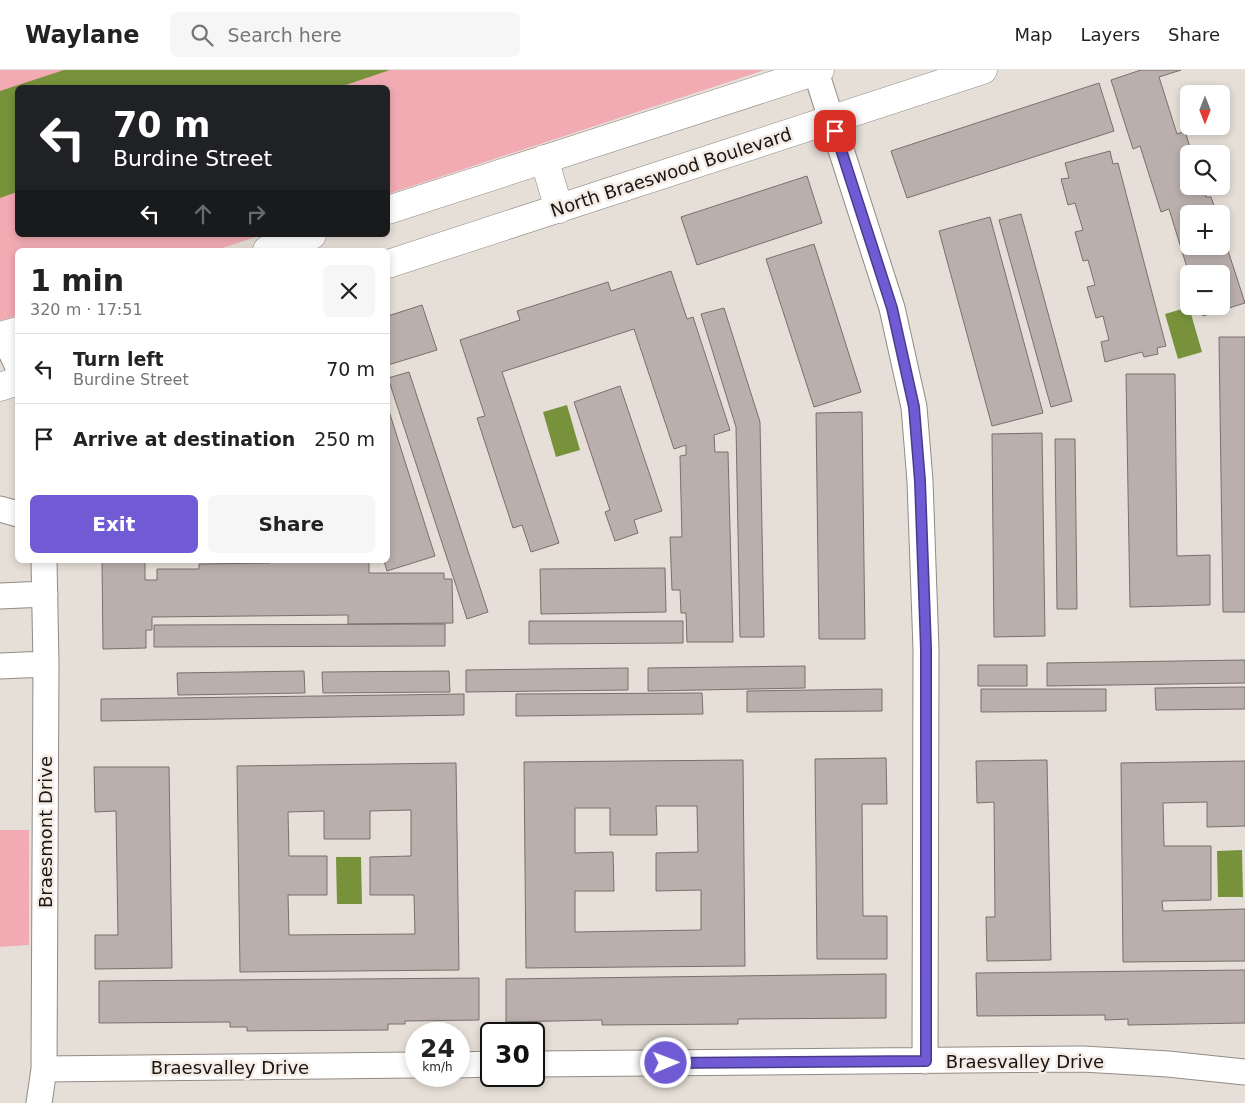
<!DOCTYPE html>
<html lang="en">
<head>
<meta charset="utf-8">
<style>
  body { margin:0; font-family:"DejaVu Sans",sans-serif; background:#f6f6f6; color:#222; height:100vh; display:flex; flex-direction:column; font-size:19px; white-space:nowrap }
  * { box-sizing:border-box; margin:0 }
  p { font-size:16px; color:#767676 }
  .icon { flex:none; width:28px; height:28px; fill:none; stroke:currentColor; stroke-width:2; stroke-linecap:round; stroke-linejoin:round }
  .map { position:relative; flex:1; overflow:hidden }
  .panel { position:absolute; left:15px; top:178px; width:375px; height:315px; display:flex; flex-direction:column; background:#fff; border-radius:8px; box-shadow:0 2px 8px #0003 }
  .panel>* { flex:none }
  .guide { position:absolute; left:15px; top:15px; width:375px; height:152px; border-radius:8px; box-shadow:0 2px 8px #0003; background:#202124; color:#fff; overflow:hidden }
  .needle { width:32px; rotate:180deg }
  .buttons { position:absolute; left:1180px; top:15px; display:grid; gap:10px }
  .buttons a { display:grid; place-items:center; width:50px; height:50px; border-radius:8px; background:#fff; box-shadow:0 2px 8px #0003; font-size:25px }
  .speed { position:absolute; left:405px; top:952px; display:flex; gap:10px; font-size:25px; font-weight:700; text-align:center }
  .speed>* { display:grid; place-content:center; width:65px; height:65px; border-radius:50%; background:#fff; box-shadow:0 2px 8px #0003; line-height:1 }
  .speed small { font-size:12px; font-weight:400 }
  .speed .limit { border:2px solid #111; border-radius:8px; background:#fff; color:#111 }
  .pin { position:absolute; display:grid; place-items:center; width:42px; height:42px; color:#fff; margin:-21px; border-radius:10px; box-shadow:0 2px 8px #0006 }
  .me { position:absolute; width:55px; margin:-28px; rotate:89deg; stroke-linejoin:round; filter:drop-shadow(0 0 4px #0008) }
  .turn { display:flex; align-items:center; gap:18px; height:105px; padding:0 15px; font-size:22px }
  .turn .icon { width:65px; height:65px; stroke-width:2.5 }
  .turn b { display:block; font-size:35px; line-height:42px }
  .lanes { display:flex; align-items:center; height:48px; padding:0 15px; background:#0003; justify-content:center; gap:25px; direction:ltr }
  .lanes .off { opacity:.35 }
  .round { display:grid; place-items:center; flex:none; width:52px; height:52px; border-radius:8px; background:#f6f6f6 }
  .headline { display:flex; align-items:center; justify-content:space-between; height:85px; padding:0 15px }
  h1 { font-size:30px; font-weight:700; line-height:38px }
  .cta { display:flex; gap:10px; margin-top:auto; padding:10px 15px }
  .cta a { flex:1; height:58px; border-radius:8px; background:#715bd5; color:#fff; font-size:20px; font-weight:700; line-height:58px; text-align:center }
  .cta a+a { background:#f6f6f6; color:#222 }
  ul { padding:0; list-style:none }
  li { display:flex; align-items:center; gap:15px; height:70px; padding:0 15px; border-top:1px solid #e0e0e0 }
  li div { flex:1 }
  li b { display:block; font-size:19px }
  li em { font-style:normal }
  header { display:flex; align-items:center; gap:30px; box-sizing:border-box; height:70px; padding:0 25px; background:#fff; border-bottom:1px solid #e0e0e0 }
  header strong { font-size:24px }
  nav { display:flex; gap:28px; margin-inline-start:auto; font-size:18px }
  .search { width:350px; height:45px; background:#f6f6f6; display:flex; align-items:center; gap:12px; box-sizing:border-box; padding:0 18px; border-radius:8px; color:#767676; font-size:19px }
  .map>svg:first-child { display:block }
  .green { fill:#f2abb3 }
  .water { fill:#77923b }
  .building { fill:#baafac; stroke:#796f6b; fill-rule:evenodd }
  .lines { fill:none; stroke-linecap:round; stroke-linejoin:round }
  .minor-casing { stroke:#928b84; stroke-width:27 }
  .major-casing { stroke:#928b84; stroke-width:29 }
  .minor { stroke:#fff; stroke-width:25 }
  .major { stroke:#fff; stroke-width:28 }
  .route-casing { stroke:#493b8a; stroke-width:12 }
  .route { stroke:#715bd5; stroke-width:9 }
  .labels { text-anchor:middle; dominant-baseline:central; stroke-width:5; stroke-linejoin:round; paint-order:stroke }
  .street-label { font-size:18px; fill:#181512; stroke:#f4ece4 }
</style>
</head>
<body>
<header>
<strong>Waylane</strong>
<div class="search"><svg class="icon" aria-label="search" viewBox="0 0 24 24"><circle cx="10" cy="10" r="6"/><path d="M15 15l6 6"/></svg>Search here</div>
<nav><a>Map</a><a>Layers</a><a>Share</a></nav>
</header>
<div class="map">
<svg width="1245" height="1033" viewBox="0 0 1245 1033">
  <rect width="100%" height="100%" fill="#e6dfd7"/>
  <path class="green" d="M 0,0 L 765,0 L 388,124 L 388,18 L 18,18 L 18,165 L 262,165 L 216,180 L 18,180 L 17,245 L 0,251 Z
    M 0,760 L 29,760 L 29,875 L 0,877 Z"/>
  <path class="water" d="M 64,0 L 390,0 L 337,18 L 18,18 L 17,122 L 0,128 L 0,21 Z
    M 1189,237 L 1202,282 L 1178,289 L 1165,244 Z
    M 567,335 L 580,380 L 556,387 L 543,342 Z
    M 1242,780 L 1243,827 L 1218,827 L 1217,781 Z
    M 336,787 L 361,787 L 362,834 L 337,834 Z"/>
  <path class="building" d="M 1141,0 L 1181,0 L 1159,7 L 1177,64 L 1185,61 L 1192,84 L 1189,84 L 1189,116 L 1203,116 L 1206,127 L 1211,127 L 1217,144 L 1189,144 L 1189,176 L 1221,176 L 1221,159 L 1245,233 L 1203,246 L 1199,236 L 1221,236 L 1221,204 L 1189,204 L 1169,139 L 1161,142 L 1140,76 L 1133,79 L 1111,10 Z
    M 1099,13 L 1114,61 L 907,128 L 891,81 Z
    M 1110,81 L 1113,94 L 1118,93 L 1166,276 L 1157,278 L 1158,284 L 1144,287 L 1142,282 L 1105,292 L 1101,272 L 1109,270 L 1103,246 L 1096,248 L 1087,217 L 1095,215 L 1088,190 L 1083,191 L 1075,162 L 1083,160 L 1075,133 L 1068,135 L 1061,109 L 1069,108 L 1065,93 Z
    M 807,106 L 822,153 L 697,195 L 681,147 Z
    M 1021,144 L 1072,331 L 1051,337 L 999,150 Z
    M 990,147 L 1043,343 L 992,356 L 939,161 Z
    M 814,174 L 861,322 L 814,337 L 766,189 Z
    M 671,201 L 687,249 L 693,247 L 730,360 L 714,365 L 715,382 L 728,382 L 733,572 L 687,572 L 686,543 L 681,543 L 680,520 L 672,520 L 670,467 L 682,467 L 680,386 L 686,385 L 686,375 L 674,379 L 634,259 L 502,302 L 559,473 L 531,482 L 522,455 L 513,458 L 477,348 L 485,346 L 460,270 L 520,250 L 517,241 L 608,212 L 611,221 Z
    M 422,235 L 437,280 L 388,295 L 388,246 Z
    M 724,238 L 760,352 L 764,567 L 740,567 L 736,357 L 701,244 Z
    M 1219,267 L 1245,267 L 1245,542 L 1223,542 Z
    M 409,302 L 488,542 L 467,549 L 388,308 Z
    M 1126,304 L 1175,304 L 1177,486 L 1210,485 L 1210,535 L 1130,537 Z
    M 620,316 L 662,441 L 634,450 L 638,463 L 615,471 L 605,442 L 610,440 L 574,332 Z
    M 388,338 L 435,486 L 387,501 L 384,491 L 378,493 L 377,490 L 388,490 Z
    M 862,342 L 865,569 L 819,569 L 816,343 Z
    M 1042,363 L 1045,566 L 994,567 L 992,364 Z
    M 1055,369 L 1075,369 L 1077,539 L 1057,539 Z
    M 102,490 L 145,490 L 145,510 L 157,510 L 157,499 L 199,499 L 199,494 L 270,493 L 270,490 L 369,490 L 369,503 L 444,503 L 444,509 L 452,509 L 453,553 L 348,554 L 348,545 L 152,547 L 152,560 L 146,560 L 146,578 L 103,579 Z
    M 665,498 L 666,542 L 541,544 L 540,499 Z
    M 529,551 L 683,551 L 683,573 L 529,574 Z
    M 445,554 L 445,576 L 154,577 L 154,555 Z
    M 1245,590 L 1245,613 L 1047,616 L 1047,593 Z
    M 978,595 L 1027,595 L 1027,616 L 978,616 Z
    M 805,596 L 805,618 L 648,621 L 648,598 Z
    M 628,598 L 628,620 L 466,622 L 466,600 Z
    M 304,601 L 305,623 L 178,625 L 177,603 Z
    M 449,601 L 450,622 L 323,623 L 322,602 Z
    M 1245,617 L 1245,639 L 1156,640 L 1155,618 Z
    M 882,619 L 882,641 L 747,642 L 747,621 Z
    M 981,619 L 1106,619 L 1106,641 L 981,642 Z
    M 702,623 L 703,644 L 516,646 L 516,624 Z
    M 464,624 L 464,645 L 101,651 L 101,629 Z
    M 886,688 L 887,734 L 862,734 L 863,846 L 887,846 L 887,889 L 817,889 L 815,689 Z
    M 743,690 L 745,896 L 526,898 L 524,692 ZM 656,736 L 697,736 L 698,782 L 656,783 L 656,821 L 701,820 L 701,860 L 575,862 L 575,821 L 614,821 L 613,782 L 575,783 L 575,738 L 610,738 L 610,765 L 657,765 Z
    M 1047,690 L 1051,890 L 987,891 L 986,847 L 995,847 L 994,732 L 977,733 L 976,691 Z
    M 1245,691 L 1245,756 L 1207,757 L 1207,732 L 1163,733 L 1164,776 L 1211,776 L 1211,830 L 1162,831 L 1163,841 L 1245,839 L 1245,891 L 1123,892 L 1121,693 Z
    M 456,693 L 459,900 L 240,902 L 237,696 ZM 411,740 L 411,786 L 370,787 L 370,825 L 414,825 L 415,864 L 289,865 L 288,825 L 327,825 L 327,786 L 289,786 L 288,742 L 324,741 L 324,769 L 370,769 L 370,741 Z
    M 94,697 L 169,697 L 172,898 L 95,899 L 95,865 L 118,865 L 116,741 L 95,742 Z
    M 1245,900 L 1245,953 L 1128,955 L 1128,949 L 1105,950 L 1105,945 L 977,946 L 976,903 Z
    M 886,904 L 886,948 L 738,949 L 738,954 L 602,955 L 602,950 L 506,952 L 506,909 Z
    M 479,908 L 479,950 L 405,951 L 405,954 L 388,954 L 388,960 L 247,961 L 247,957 L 230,957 L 230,952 L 99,953 L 99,911 Z"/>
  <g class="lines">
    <defs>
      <path id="minor" d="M 816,2 L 892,238 L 914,337 L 920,411 L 926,579 L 925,991
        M 3,265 L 18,297
        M 0,439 L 18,444
        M 0,526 L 45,524
        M 0,596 L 46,594
        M 534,994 L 1083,989 L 1168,994 L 1245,1002
        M 459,995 L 491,994
        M 44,999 L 416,995
        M 39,1033 L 44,999 L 46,594 L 44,490"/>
      <path id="major" d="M 544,89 L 559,139
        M 388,140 L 820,0
        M 267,180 L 312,165
        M 388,194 L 983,0
        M 0,266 L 18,261
        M 0,317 L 18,311"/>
    </defs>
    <use href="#minor" class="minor-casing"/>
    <use href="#major" class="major-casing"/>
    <use href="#minor" class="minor"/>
    <use href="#major" class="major"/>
  </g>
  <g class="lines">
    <defs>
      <path id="route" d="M 666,993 L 926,991 L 926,579 L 920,411 L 914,337 L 892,238 L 835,61"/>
    </defs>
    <use href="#route" class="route-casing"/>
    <use href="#route" class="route"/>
  </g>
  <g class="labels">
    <g class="street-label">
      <text transform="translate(671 102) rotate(-18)">North Braeswood Boulevard</text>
      <text transform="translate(45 762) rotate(-90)">Braesmont Drive</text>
      <text x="1025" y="991">Braesvalley Drive</text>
      <text x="230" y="997">Braesvalley Drive</text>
    </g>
  </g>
</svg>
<div class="buttons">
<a><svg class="needle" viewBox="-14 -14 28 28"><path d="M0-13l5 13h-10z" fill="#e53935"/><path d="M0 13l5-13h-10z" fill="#767676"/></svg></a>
<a><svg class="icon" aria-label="search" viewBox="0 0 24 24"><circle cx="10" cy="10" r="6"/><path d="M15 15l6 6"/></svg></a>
<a>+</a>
<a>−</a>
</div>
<div class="speed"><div>24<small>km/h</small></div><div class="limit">30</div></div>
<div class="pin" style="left:835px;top:61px;background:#d93025"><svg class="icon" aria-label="arrive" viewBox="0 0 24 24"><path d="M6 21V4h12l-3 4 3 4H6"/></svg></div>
<svg class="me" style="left:666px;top:993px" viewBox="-20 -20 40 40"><circle r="17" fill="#715bd5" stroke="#fff" stroke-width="3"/><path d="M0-11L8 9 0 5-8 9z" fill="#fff"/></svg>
<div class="guide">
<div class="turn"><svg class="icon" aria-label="left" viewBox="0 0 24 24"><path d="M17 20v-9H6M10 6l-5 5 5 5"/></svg><div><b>70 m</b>Burdine Street</div></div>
<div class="lanes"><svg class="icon" aria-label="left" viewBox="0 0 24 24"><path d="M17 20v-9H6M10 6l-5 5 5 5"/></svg><svg class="icon off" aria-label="ahead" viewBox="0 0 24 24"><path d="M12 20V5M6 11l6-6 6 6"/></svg><svg class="icon off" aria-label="right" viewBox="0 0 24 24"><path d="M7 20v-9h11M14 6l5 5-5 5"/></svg></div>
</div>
<section class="panel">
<div class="headline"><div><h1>1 min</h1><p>320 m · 17:51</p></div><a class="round"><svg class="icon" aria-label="close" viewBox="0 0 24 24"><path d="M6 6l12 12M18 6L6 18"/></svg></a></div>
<ul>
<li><svg class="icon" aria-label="left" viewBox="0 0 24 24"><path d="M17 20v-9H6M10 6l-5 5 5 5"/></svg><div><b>Turn left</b><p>Burdine Street</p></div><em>70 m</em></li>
<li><svg class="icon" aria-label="arrive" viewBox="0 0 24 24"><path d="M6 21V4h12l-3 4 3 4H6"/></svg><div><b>Arrive at destination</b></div><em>250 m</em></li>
</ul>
<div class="cta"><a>Exit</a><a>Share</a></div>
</section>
</div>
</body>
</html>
